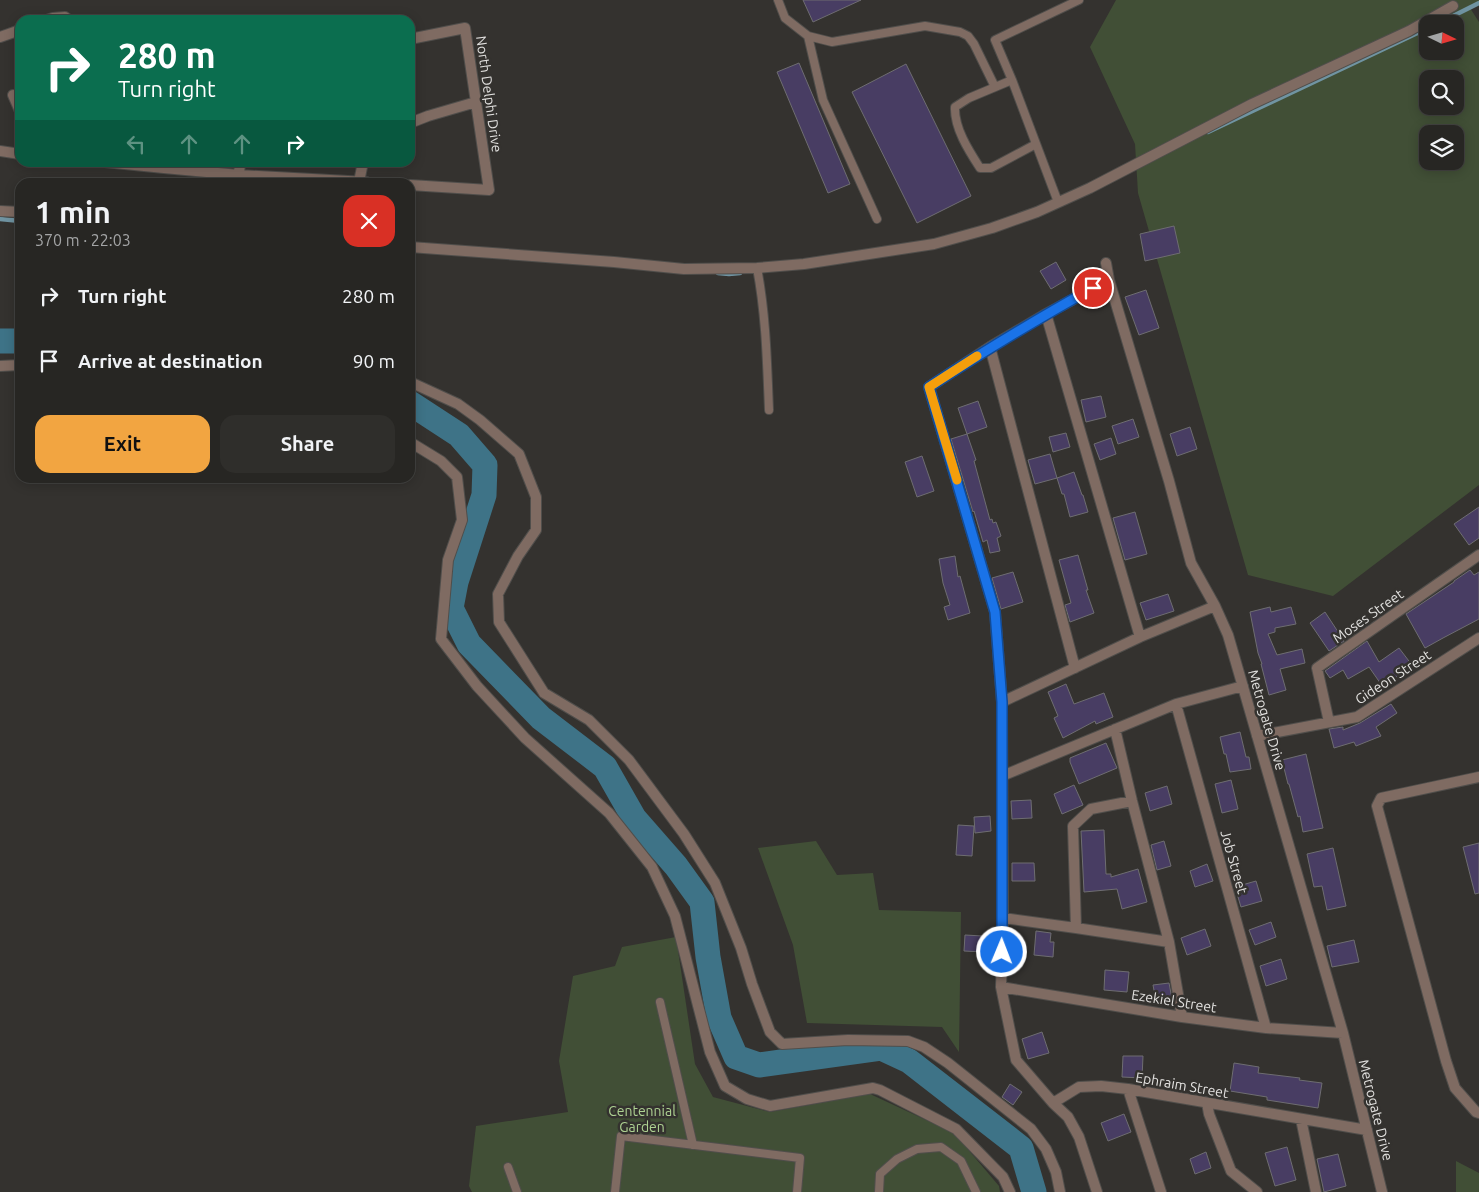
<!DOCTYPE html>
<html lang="en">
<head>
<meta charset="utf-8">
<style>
  body { margin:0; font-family:Ubuntu,sans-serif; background:#2f2e2b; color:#f1f3f6; height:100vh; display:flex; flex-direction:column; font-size:19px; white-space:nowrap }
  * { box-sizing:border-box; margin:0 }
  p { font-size:16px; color:#a4a5a6 }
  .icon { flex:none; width:28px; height:28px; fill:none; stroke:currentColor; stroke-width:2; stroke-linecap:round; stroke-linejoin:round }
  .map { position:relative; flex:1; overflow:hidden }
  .details { position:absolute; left:15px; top:178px; width:400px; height:305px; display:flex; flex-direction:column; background:#272623; border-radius:15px; box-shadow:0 2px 12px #0003,0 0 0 1px #434341 }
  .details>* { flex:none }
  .guide { position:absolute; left:15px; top:15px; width:400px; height:152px; border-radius:15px; box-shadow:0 2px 12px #0003,0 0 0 1px #434341; background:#0b6e4f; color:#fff; overflow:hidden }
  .needle { width:32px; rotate:95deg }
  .fabs { position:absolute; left:1419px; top:15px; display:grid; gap:10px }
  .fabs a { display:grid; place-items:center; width:45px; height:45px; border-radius:10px; background:#272623; box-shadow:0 2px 12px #0003,0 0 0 1px #434341; font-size:25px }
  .pin { position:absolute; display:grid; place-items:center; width:42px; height:42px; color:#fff; margin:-21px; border:2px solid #fff; border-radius:50%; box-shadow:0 1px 5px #0007 }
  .me { position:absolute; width:55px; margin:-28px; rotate:1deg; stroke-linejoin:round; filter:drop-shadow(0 0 4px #0008) }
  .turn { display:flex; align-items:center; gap:18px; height:105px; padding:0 20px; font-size:22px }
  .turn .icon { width:65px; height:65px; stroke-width:2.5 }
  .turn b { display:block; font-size:35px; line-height:42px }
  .lanes { display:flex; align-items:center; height:48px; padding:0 20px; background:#0003; justify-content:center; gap:25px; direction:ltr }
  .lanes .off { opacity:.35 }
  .round { display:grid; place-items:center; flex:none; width:52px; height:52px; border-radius:15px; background:#2f2e2b }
  .overview { display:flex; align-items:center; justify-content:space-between; height:85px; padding:0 20px }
  h1 { font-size:30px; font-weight:600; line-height:38px }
  .cta { display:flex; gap:10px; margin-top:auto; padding:10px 20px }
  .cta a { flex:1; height:58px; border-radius:15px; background:#f2a541; color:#111; font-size:20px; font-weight:600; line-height:58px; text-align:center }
  .cta a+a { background:#2f2e2b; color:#f1f3f6 }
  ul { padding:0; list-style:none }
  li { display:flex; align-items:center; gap:15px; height:65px; padding:0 20px }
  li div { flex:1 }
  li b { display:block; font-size:19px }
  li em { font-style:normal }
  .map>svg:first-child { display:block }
  .green { fill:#414f36; fill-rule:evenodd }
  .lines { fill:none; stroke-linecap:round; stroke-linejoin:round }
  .stream { stroke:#7094a2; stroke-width:4.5 }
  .river { stroke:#3e7387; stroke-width:25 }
  .building { fill:#483d63; stroke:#6e6d71 }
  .lane-casing { stroke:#504e4b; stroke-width:10 }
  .street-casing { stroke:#504e4b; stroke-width:12 }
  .lane { stroke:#7f6b62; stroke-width:8 }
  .street { stroke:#7f6b62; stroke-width:10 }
  .route-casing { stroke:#114b97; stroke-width:12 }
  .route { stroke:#1a73e8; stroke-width:9 }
  .slow { stroke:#f59e0b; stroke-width:9 }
  .labels { text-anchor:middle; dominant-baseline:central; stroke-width:5; stroke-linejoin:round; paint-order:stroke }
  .street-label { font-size:14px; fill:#e3e2e0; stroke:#34322f }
  .park-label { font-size:14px; fill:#aed292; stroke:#34322f }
</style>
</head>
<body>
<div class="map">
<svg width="1479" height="1192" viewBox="0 0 1479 1192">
  <rect width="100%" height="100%" fill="#34322f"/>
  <path class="green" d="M 1116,0 L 1479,0 L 1479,3 L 1470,8 L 1479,22 L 1479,485 L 1333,596 L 1248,575 L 1138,193 L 1135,144 L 1090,47 ZM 1428,24 L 1455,24 L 1455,51 L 1428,51 ZM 1428,79 L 1455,79 L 1455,106 L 1428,106 ZM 1428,134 L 1455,134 L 1455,161 L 1428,161 Z
    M 816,841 L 837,875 L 873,873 L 879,910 L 961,912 L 959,1052 L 942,1027 L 807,1023 L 793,945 L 758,848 Z
    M 676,937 L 695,1064 L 713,1097 L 770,1112 L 870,1094 L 954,1133 L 999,1186 L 1000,1192 L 472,1192 L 469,1186 L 476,1126 L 568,1112 L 559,1061 L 573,976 L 615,966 L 622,947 Z
    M 1456,1161 L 1479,1173 L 1479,1192 L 1456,1192 Z"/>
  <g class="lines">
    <path class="stream" d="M 1437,24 L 1479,3
      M 1208,132 L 1428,28
      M 0,219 L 20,221
      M 718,273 L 729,274 L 740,273"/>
    <path class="river" d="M 0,341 L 20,341
      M 410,403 L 459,435 L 485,465 L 484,495 L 456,582 L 451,608 L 469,644 L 541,718 L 605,767 L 634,818 L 676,866 L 702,902 L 708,957 L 719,1018 L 736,1057 L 759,1065 L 881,1048 L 909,1061 L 1021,1148 L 1034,1192"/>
  </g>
  <path class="building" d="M 803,0 L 861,0 L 813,22 Z
    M 799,63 L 850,184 L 828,193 L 777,72 Z
    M 906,64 L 971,196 L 917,223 L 852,92 Z
    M 1174,226 L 1180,253 L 1145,261 L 1140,234 Z
    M 1056,262 L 1066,280 L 1051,289 L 1040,271 Z
    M 1146,290 L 1159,328 L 1139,335 L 1125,297 Z
    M 1101,396 L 1106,417 L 1086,422 L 1081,400 Z
    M 978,401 L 987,427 L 967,434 L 958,408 Z
    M 1133,419 L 1139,437 L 1118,444 L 1112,426 Z
    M 1190,427 L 1197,449 L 1177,456 L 1170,434 Z
    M 1066,433 L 1070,447 L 1053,452 L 1049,437 Z
    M 967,434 L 976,460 L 974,461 L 990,520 L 992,519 L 993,523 L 996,522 L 1001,536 L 997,538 L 1000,551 L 990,553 L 987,540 L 983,542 L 974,511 L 973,512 L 951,439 Z
    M 1111,438 L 1116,454 L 1100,460 L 1094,444 Z
    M 1050,454 L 1057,478 L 1035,484 L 1028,460 Z
    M 922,456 L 934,491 L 917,497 L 905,462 Z
    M 1074,472 L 1082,495 L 1083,495 L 1088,512 L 1070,517 L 1064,494 L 1062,494 L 1057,478 Z
    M 1479,507 L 1479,538 L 1469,545 L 1454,524 Z
    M 1135,512 L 1147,554 L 1125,560 L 1113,518 Z
    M 1078,555 L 1088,590 L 1086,590 L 1094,613 L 1070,622 L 1065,605 L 1071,603 L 1059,560 Z
    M 955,556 L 958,577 L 960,576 L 970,613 L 948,620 L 944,607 L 950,605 L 943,583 L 939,559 Z
    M 1470,570 L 1474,575 L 1479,572 L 1479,619 L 1443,638 L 1425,648 L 1406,614 L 1454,582 L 1454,581 Z
    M 1013,572 L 1023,602 L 1001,609 L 992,578 Z
    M 1168,594 L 1174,611 L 1146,620 L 1140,603 Z
    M 1270,607 L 1271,612 L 1291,607 L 1296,624 L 1275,628 L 1275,632 L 1268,634 L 1277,655 L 1302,649 L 1305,663 L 1280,669 L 1286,690 L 1269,695 L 1261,664 L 1262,664 L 1258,653 L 1250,612 Z
    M 1325,612 L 1344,641 L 1329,651 L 1310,623 Z
    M 1367,641 L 1379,662 L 1399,648 L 1412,665 L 1383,687 L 1369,667 L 1348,679 L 1343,670 L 1330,678 L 1325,671 Z
    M 1066,684 L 1074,704 L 1104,693 L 1113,717 L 1096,724 L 1095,721 L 1063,738 L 1054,718 L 1058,716 L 1048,692 Z
    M 1391,704 L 1397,713 L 1376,727 L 1381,736 L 1356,746 L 1354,742 L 1334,748 L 1329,729 L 1343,727 L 1343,730 L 1360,723 Z
    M 1240,732 L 1246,757 L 1249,757 L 1251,769 L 1230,772 L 1226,754 L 1224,754 L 1220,737 Z
    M 1106,743 L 1117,768 L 1079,784 L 1070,762 L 1070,758 Z
    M 1306,754 L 1323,828 L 1303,832 L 1300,816 L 1298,817 L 1289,784 L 1288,784 L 1282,760 Z
    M 1231,780 L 1238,809 L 1222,813 L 1215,784 Z
    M 1074,785 L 1083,805 L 1062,814 L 1054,794 Z
    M 1167,786 L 1172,804 L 1150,811 L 1145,793 Z
    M 1031,800 L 1032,818 L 1012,819 L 1011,801 Z
    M 990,816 L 991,831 L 975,833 L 974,817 Z
    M 958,825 L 974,826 L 972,856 L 956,855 Z
    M 1104,830 L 1106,874 L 1111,874 L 1111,877 L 1138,869 L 1147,902 L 1122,909 L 1117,889 L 1084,892 L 1081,831 Z
    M 1164,841 L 1171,866 L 1157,870 L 1151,845 Z
    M 1479,843 L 1479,893 L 1475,894 L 1463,847 Z
    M 1333,848 L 1346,906 L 1327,910 L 1322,886 L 1314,887 L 1307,854 Z
    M 1012,863 L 1034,863 L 1035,881 L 1012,881 Z
    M 1207,864 L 1213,881 L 1195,887 L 1190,871 Z
    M 1256,881 L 1262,901 L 1241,907 L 1235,887 Z
    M 1271,922 L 1276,937 L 1255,945 L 1249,930 Z
    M 1205,929 L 1211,946 L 1187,955 L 1181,938 Z
    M 1036,931 L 1051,933 L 1050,942 L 1054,942 L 1053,957 L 1034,955 Z
    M 965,935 L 983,936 L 983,952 L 964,951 Z
    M 1354,940 L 1359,962 L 1332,967 L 1327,946 Z
    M 1281,959 L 1287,979 L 1266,986 L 1260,966 Z
    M 1105,970 L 1129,972 L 1127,992 L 1104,990 Z
    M 1169,983 L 1172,999 L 1156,1001 L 1153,985 Z
    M 1042,1032 L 1049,1053 L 1028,1059 L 1022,1039 Z
    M 1123,1056 L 1143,1056 L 1142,1078 L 1122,1077 Z
    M 1234,1063 L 1259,1067 L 1258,1073 L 1300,1078 L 1299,1080 L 1322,1083 L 1318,1108 L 1267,1100 L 1267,1097 L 1230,1091 Z
    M 1010,1084 L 1022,1092 L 1013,1105 L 1002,1097 Z
    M 1124,1114 L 1131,1132 L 1108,1141 L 1101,1123 Z
    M 1287,1147 L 1296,1180 L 1275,1186 L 1265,1153 Z
    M 1206,1152 L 1211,1168 L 1195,1174 L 1190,1159 Z
    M 1338,1154 L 1346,1186 L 1324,1192 L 1317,1159 Z"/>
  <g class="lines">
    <defs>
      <path id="lane" d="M 778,0 L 785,18 L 808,36 L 832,42 L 925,26 L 960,32 L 968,36 L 974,44 L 995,87
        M 808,36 L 823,100 L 877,219
        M 1012,80 L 969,98 L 955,107 C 954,128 969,151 980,168 L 991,168 L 1036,144
        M 1058,202 L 1012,80 L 995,40 L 1079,0
        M 757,268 C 766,315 767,362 769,410
        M 660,1002 L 693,1145
        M 508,1167 L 517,1192
        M 615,1192 L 621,1136 L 800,1158 L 797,1192
        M 879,1192 L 880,1174 L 897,1159 L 917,1149 L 941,1147 L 961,1161 L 976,1192"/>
      <path id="street" d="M 47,20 L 53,18 L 65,17 L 69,20
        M 0,37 L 20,30
        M 410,39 L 465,28 L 489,190 L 410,185
        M 13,95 L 20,111
        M 410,123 L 428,116 L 476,102
        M 0,151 L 20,154
        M 105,162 L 164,168 L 164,162
        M 164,168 L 239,175 L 366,182
        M 239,175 L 240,162
        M 359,182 L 363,162
        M 0,211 L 20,212
        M 410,247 L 614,262 L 684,269 L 757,268 L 804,264 L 934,244 L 992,228 L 1037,212 L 1090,188 L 1252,104 L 1409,31 L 1453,6
        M 1106,263 L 1109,280 L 1169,481 L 1191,563 L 1215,606 L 1228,635 L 1343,1033 L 1382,1192
        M 1109,280 L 1046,314 L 990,347 L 929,387 L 995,612 L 1002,702 L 1003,918 L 1001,987 L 1016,1060 L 1053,1103 L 1079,1087 L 1101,1086 L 1128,1089 L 1367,1130
        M 1046,314 L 1140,637
        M 990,347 L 1075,668
        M 0,366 L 20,365
        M 410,382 L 458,404 L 480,420 L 519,454 L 536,497 L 536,530 L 518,556 L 498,594 L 499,622 L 544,693 L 589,720 L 629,760 L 684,834 L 715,883 L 741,948 L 752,984 L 770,1032 L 782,1044 L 848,1040 L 908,1041 L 924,1047 L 948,1063 L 1031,1129 L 1046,1149 L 1056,1172 L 1060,1192
        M 410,442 L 441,461 L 457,477 L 462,520 L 448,560 L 441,639 L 477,686 L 525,738 L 609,813 L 652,867 L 675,916 L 710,1052 L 725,1086 L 747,1099 L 770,1106 L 873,1088 L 880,1090 L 956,1129 L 1003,1177 L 1010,1192
        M 1002,702 L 1140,637 L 1215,606
        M 1176,704 L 1266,1028
        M 1329,722 L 1317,668 L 1479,555
        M 1115,729 L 1132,801 L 1169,942 L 1182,1017
        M 1257,736 L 1357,717 L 1479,638
        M 1002,776 L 1176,704 L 1243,686
        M 1479,777 L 1381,798 L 1377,806 L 1446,1061 L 1455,1088 L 1476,1112 L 1479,1113
        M 1003,918 L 1076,928 L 1169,942
        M 1076,928 L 1073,826 L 1091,809 L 1132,801
        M 1001,987 L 1182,1017 L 1266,1028 L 1343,1033
        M 1128,1089 L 1161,1192
        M 1053,1103 L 1068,1117 L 1079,1137 L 1097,1192
        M 1207,1103 L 1209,1114 L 1231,1171 L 1257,1192
        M 1301,1119 L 1316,1192"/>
    </defs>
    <use href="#lane" class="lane-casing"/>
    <use href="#street" class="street-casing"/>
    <use href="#lane" class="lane"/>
    <use href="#street" class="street"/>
  </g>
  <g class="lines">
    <defs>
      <path id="route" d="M 1002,952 L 1002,702 L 995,612 L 929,387 C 983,352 1037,319 1093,288"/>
    </defs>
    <use href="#route" class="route-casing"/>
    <use href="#route" class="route"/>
    <path class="slow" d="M 957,480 L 929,387 L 977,356"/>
  </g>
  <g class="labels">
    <g class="street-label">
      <text transform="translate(489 94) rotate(82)">North Delphi Drive</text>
      <text transform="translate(1368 616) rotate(-35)">Moses Street</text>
      <text transform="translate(1393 677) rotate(-33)">Gideon Street</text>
      <text transform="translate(1267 720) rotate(74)">Metrogate Drive</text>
      <text transform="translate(1234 862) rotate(74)">Job Street</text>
      <text transform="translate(1174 1001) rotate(9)">Ezekiel Street</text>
      <text transform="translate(1182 1085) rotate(10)">Ephraim Street</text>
      <text transform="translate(1376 1110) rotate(76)">Metrogate Drive</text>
    </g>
    <g class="park-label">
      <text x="642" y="1111">Centennial<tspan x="642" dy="16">Garden</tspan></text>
    </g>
  </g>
</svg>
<div class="fabs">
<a><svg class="needle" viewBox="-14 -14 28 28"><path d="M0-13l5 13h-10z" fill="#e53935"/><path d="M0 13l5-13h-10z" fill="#a4a5a6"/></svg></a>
<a><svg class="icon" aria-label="search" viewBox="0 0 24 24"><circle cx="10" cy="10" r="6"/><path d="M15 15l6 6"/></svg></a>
<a><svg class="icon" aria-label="layers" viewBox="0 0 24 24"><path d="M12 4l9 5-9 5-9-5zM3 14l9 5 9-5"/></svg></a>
</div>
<div class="pin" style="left:1093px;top:288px;background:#d93025"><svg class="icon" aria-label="arrive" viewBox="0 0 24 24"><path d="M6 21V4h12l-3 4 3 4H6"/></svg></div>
<svg class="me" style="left:1002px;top:952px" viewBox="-20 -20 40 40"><circle r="17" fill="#1a73e8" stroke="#fff" stroke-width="3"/><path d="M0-11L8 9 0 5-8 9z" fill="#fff"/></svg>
<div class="guide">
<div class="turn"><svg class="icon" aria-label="right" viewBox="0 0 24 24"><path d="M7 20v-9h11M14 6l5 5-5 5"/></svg><div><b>280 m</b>Turn right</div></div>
<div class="lanes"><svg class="icon off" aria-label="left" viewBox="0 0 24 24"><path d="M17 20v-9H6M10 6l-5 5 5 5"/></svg><svg class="icon off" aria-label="ahead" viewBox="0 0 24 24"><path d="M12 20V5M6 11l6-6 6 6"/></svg><svg class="icon off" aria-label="ahead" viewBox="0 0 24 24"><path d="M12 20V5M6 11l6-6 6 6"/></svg><svg class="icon" aria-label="right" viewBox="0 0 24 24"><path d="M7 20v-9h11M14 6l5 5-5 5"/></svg></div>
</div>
<section class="details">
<div class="overview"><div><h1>1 min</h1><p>370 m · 22:03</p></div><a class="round" style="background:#d93025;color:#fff"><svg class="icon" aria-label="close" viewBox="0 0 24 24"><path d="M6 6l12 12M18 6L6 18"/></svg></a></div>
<ul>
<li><svg class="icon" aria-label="right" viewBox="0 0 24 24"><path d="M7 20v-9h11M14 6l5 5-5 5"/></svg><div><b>Turn right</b></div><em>280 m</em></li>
<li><svg class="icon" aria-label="arrive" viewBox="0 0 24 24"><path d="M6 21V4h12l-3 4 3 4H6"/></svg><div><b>Arrive at destination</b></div><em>90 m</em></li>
</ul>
<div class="cta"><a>Exit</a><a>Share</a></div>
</section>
</div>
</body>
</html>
